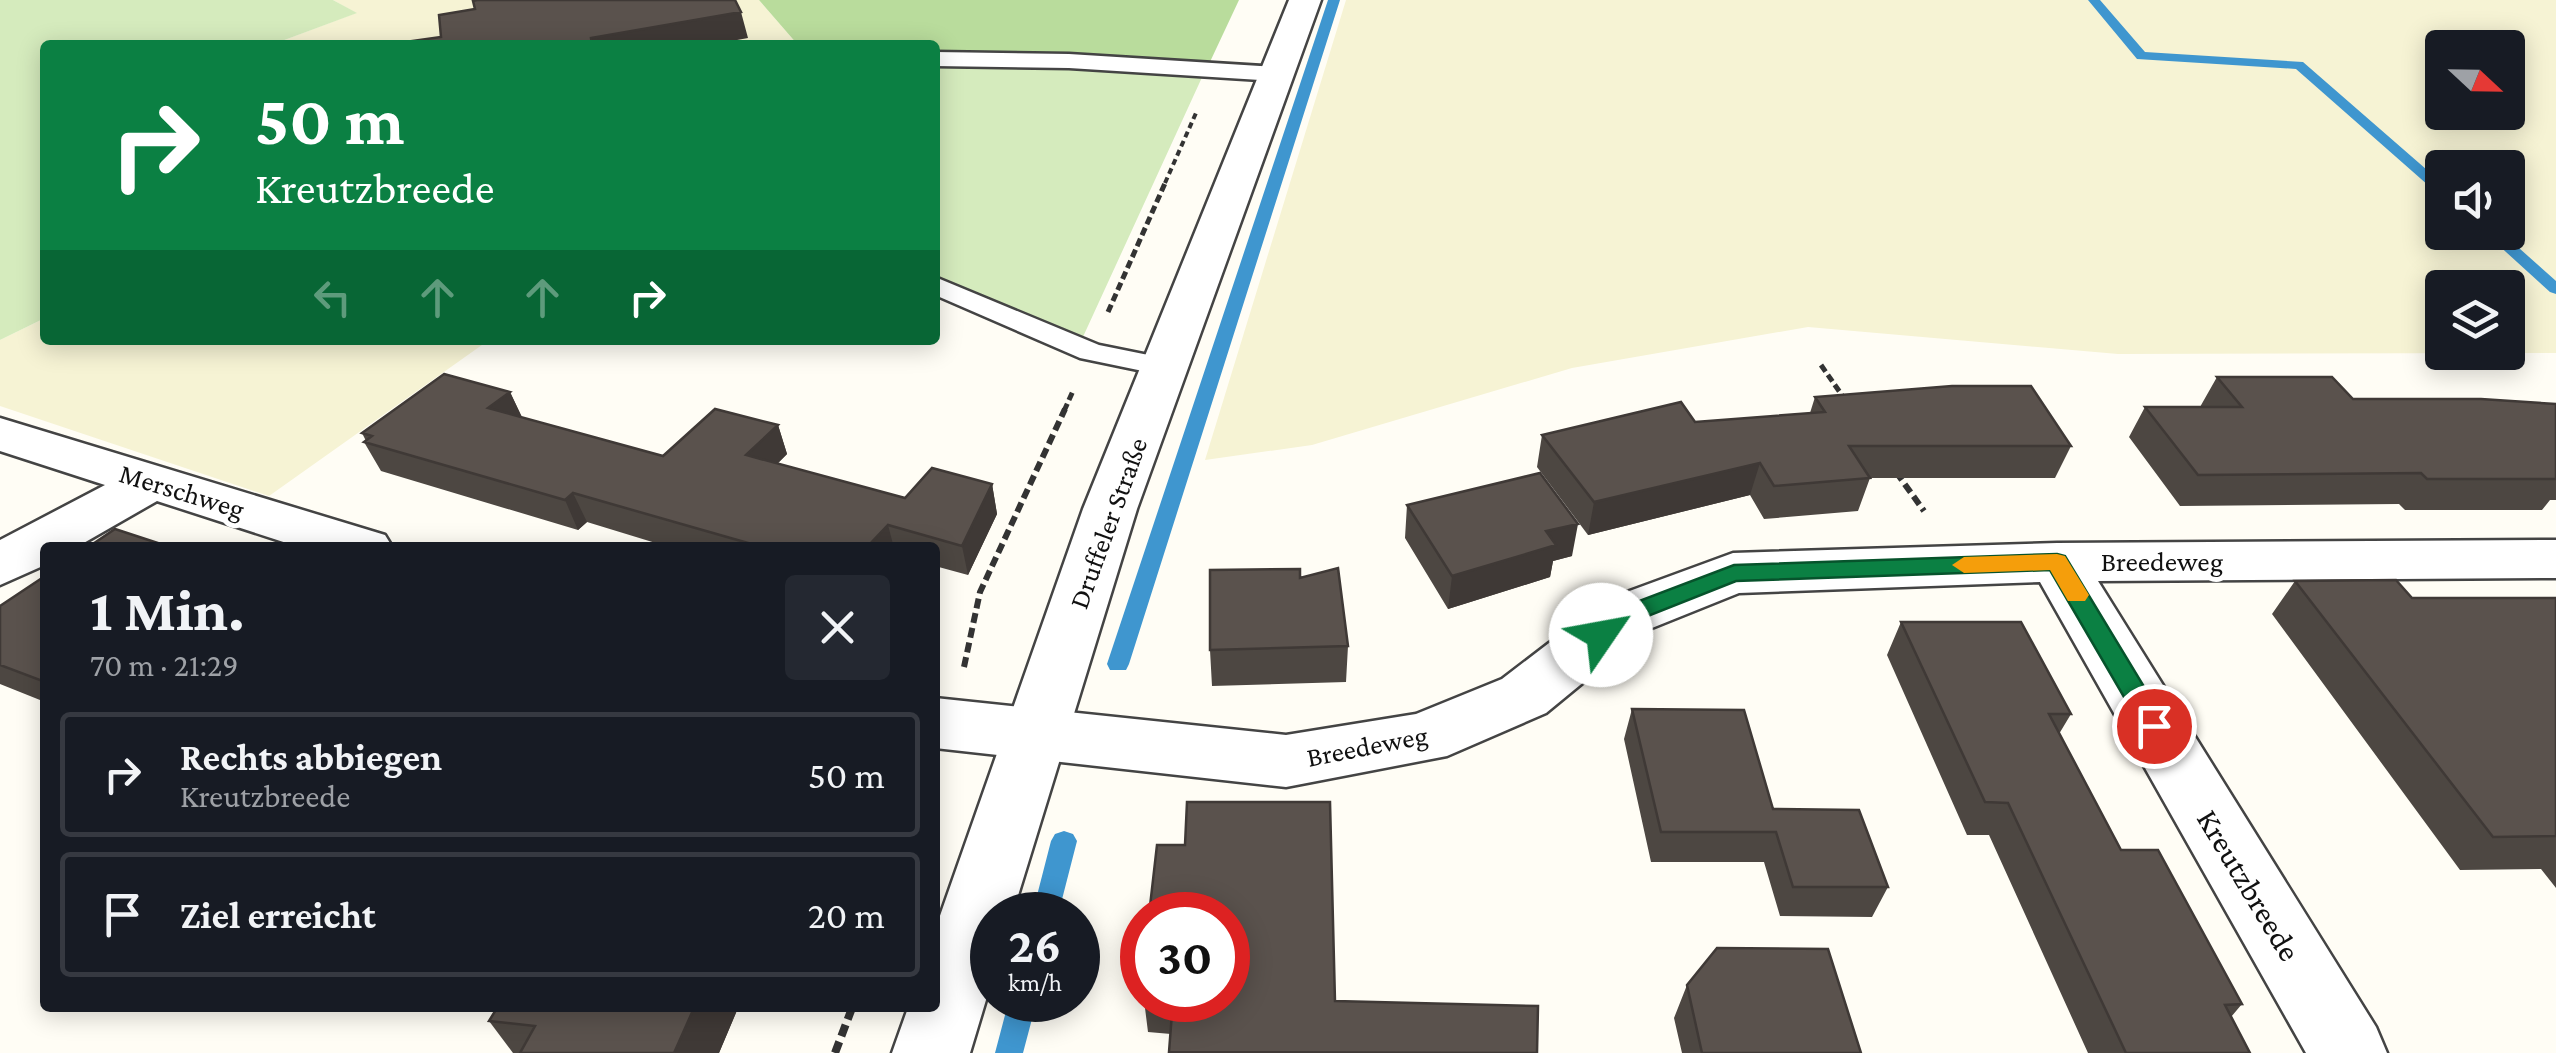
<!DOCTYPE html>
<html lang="de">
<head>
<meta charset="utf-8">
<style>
  body { margin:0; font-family:"Crimson Pro",serif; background:#242831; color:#f1f3f6; height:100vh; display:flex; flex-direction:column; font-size:38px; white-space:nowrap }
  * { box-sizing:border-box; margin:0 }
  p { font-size:32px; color:#9ea1a6 }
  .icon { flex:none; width:55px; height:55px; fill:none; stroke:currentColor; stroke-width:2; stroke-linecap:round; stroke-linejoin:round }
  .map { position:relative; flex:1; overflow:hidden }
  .panel { position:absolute; left:40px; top:542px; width:900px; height:470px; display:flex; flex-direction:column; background:#171b24; border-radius:10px; box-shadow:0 5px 25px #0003 }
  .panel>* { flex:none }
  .banner { position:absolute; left:40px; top:40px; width:900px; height:305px; border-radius:10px; box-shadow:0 5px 25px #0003; background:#0b8043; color:#fff; overflow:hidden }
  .needle { width:65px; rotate:112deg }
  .controls { position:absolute; left:2425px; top:30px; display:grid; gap:20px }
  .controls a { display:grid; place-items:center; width:100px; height:100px; border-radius:10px; background:#171b24; box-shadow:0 5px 25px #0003; font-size:50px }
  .speed { position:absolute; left:970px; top:892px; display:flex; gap:20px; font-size:50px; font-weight:700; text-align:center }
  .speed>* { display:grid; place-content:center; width:130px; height:130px; border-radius:50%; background:#171b24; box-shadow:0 5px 25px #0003; line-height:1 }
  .speed small { font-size:25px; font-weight:400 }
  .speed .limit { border:15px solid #d22; background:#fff; color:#111 }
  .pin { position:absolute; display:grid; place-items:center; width:85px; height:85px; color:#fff; margin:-42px; border:5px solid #fff; border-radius:50%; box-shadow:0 2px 10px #0007 }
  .me { position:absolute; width:110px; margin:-55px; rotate:57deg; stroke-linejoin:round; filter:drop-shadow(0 0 8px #0008) }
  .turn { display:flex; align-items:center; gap:35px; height:210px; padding:0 50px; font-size:45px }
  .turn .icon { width:130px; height:130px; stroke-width:2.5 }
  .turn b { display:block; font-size:70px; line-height:85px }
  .lanes { display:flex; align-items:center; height:95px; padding:0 50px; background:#0003; justify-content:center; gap:50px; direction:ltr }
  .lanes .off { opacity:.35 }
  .round { display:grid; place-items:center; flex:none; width:105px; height:105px; border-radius:10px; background:#242831 }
  .summary { display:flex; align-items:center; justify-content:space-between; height:170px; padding:0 50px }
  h1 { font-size:60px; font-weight:700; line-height:75px }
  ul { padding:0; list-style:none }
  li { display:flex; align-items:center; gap:30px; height:125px; margin:0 20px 15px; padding:0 30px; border:5px solid #363941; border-radius:10px }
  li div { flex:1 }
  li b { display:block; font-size:38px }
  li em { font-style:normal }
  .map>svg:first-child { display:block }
  .farmland { fill:#f6f3d4; fill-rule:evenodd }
  .green { fill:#d5ebbd }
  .forest { fill:#b9dc9c }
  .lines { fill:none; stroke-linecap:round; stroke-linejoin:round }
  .stream { fill:#3f96cf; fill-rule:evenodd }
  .service-casing { stroke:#444; stroke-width:5 }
  .minor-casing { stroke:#444; stroke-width:5 }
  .tertiary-casing { stroke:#444; stroke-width:5 }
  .path-far3 { stroke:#333; stroke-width:4; stroke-dasharray:6 4; stroke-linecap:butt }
  .path-far2 { stroke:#333; stroke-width:5; stroke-dasharray:8 4; stroke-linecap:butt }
  .path-far1 { stroke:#333; stroke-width:6; stroke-dasharray:10 5; stroke-linecap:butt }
  .path { stroke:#333; stroke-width:8; stroke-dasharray:12 6; stroke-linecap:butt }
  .service { fill:#fff; fill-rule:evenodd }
  .minor { fill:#fff; fill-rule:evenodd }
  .tertiary { fill:#fff; fill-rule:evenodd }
  .wall { fill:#4d4742 }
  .shaded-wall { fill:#3f3936 }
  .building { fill:#5a524d; stroke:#3f3936; stroke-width:2.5 }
  .route { fill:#0b8043; stroke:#07532c; stroke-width:2.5 }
  .slow { fill:#f59e0b }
  .labels { text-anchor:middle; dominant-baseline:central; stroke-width:10; stroke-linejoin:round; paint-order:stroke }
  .street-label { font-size:28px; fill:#111; stroke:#fff }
  .near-street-label { font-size:32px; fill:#111; stroke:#fff }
</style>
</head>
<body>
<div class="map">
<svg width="2556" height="1053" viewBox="0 0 2556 1053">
  <rect width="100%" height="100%" fill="#fffdf5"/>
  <path class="farmland" d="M 333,0 L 759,0 L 798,45 L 271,45 L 356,13 Z
    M 1346,0 L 2556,0 L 2556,353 L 2118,354 L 1808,327 L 1572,368 L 1312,445 L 1205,460 ZM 2442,48 L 2508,48 L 2508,112 L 2442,112 ZM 2442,168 L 2508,168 L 2508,232 L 2442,232 ZM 2442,288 L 2508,288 L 2508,352 L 2442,352 Z
    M 45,318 L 45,340 L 489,340 L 269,496 L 0,406 L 0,340 Z"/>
  <path class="green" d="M 0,0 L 333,0 L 357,13 L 271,45 L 45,45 L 45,318 L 0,340 Z
    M 935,63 L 1204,73 L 1082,339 L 935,277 Z"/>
  <path class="forest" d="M 759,0 L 1239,0 L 1209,64 L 935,55 L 935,45 L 798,45 Z"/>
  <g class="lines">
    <path class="stream" d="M 1328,0 L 1340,0 L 1129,664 L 1126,670 L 1110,670 L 1107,664 Z
      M 2088,0 L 2100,0 L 2145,52 L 2303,62 L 2442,183 L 2442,194 L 2437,193 L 2296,69 L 2137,59 Z
      M 2484,232 L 2501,232 L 2556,281 L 2556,294 L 2550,292 Z
      M 1064,831 L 1073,834 L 1077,841 L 1058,915 L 1032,915 L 1051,841 L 1055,834 Z
      M 1009,1000 L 1037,1000 L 1023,1053 L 995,1053 Z"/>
    <defs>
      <path id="service" d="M 935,52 L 1069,54 L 1278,67 L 1289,74 L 1278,81 L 1069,68 L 935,66 Z
        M 935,277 L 1099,345 L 1178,361 L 1182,367 L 1178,373 L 1167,376 L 1080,358 L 935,295 Z"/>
      <path id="minor" d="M 0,418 L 385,535 L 393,548 L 302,548 L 157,501 L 75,548 L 45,548 L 45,565 L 0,585 L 0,540 L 105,485 L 0,451 Z
        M 2556,540 L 2556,578 L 2098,581 L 2376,1027 L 2387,1053 L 2306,1053 L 2040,582 L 1739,593 L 1647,630 L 1546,713 L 1447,756 L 1286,787 L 935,748 L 935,698 L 1286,735 L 1416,714 L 1502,679 L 1605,600 L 1733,553 L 2057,543 Z"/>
      <path id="tertiary" d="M 1289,0 L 1321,0 L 1137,509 L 1012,915 L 992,915 L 992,980 L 970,1053 L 892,1053 L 908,1008 L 935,1008 L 935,930 L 1083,509 Z"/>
    </defs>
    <use href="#service" class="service-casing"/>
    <use href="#minor" class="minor-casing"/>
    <use href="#tertiary" class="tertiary-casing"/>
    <path class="path-far3" d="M 1165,183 L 1196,113"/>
    <path class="path-far2" d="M 1108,312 L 1166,181
      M 1821,365 L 1846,401
      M 1064,411 L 1073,391"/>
    <path class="path-far1" d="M 1896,472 L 1924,511
      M 964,667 L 980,592 L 1065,409"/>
    <path class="path" d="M 835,1053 L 852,1008"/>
    <use href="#service" class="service"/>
    <use href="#minor" class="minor"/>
    <use href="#tertiary" class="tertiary"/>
  </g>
  <path class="wall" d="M 2217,377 L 2353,399 L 2556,404 L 2556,500 L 2550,500 L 2542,510 L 2405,510 L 2399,504 L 2180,506 L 2129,437 L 2145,407 L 2200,407 Z
    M 510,392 L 522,417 L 663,456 L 778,425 L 787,454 L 777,464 L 905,498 L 992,484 L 997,514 L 968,575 L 935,566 L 935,548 L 672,548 L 587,522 L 578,530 L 381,471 L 364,442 L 366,441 L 362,433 Z
    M 1815,397 L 2071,446 L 2055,478 L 1870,478 L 1858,511 L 1764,519 L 1750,495 L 1588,535 L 1537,467 L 1542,435 L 1810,413 Z
    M 1407,505 L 1572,556 L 1553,561 L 1550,577 L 1448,609 L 1405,538 Z
    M 45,576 L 45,702 L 0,684 L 0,606 Z
    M 1300,578 L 1348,646 L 1346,682 L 1212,686 L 1210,650 Z
    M 2295,581 L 2412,598 L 2556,598 L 2556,888 L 2541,869 L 2460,870 L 2272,614 Z
    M 1901,622 L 2071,714 L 2059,734 L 2121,850 L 2242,1004 L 2231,1017 L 2250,1053 L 2088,1053 L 1989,835 L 1967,835 L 1887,655 Z
    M 1632,709 L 1888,887 L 1872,917 L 1780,916 L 1764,862 L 1651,862 L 1624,739 Z
    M 1687,985 L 1861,1053 L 1682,1053 L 1674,1018 Z
    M 1144,1000 L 1335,1001 L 1537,1053 L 1170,1053 L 1171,1034 L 1148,1032 Z
    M 497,1008 L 738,1008 L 719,1053 L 513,1053 L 489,1021 Z"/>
  <path class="shaded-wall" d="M 741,12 L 748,38 L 710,45 L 592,45 L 591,38 Z
    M 510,392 L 523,420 L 488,408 Z
    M 778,425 L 787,454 L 756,485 L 746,455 Z
    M 1760,463 L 1750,495 L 1588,535 L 1594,502 Z
    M 992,484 L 997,514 L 968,575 L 962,546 Z
    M 573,493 L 587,522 L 578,530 L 565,500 Z
    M 1578,524 L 1572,556 L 1553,561 L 1550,577 L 1448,609 L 1452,576 L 1546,531 Z
    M 888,525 L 894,548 L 866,548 Z
    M 694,1008 L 738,1008 L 719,1053 L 674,1053 Z"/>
  <path class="building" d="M 477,0 L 735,0 L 741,12 L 591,38 L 592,45 L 384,45 L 441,37 L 439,15 L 475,9 L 473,1 Z
    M 444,374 L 510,392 L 488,408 L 663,456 L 715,409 L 778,425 L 746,455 L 905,498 L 932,468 L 992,484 L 962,546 L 888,525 L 866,548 L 744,548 L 748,543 L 573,493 L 565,500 L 364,442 L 372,436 L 362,433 Z
    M 2217,377 L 2332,377 L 2353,399 L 2481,399 L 2556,404 L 2556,479 L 2427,479 L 2421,473 L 2198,475 L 2145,407 L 2242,407 Z
    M 1952,386 L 2031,386 L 2071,446 L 1849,446 L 1870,478 L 1774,486 L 1760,463 L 1594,502 L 1542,435 L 1681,402 L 1695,422 L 1825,412 L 1815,397 Z
    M 1540,473 L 1578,524 L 1546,531 L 1556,545 L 1452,576 L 1407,505 Z
    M 115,529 L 173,548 L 87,548 Z
    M 1338,568 L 1348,646 L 1210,650 L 1210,570 L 1300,569 L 1300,578 Z
    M 45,576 L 45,682 L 0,665 L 0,606 Z
    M 2396,580 L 2412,598 L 2556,598 L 2556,836 L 2493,837 L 2295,581 Z
    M 1901,622 L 2021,622 L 2071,714 L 2049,714 L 2121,850 L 2158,850 L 2242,1004 L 2225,1005 L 2250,1053 L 2126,1053 L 2008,803 L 1985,802 Z
    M 1632,709 L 1744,710 L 1773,809 L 1859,810 L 1888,887 L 1793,887 L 1776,832 L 1661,832 Z
    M 1187,802 L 1330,802 L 1335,1001 L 1538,1006 L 1537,1053 L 1169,1052 L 1173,1000 L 1228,1000 L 1228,915 L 1149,915 L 1157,845 L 1185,845 Z
    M 1717,948 L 1828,949 L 1861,1053 L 1702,1053 L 1687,985 Z
    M 497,1008 L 694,1008 L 674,1053 L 520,1053 L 535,1026 L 489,1021 Z"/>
  <path class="route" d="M 2057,554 L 2065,556 L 2163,718 L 2167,726 L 2163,733 L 2145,733 L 2050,570 L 1736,581 L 1635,621 L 1609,642 L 1592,642 L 1588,635 L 1618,609 L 1734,565 Z"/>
  <path class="slow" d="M 2057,554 L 2065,556 L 2089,595 L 2085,601 L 2068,601 L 2050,570 L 1964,573 L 1952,565 L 1964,557 Z"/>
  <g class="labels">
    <g class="street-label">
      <text transform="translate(182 491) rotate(17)">Merschweg</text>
      <text transform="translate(1108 523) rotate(-70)">Druffeler Straße</text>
      <text x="2162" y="561">Breedeweg</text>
      <text transform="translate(1367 746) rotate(-11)">Breedeweg</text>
    </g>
    <g class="near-street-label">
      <text transform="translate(2249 885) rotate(59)">Kreutzbreede</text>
    </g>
  </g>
</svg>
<div class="controls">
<a><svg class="needle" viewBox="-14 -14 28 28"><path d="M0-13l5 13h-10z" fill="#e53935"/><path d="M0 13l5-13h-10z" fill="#9ea1a6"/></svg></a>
<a><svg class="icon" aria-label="sound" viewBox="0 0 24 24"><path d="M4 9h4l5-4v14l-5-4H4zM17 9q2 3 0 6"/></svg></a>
<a><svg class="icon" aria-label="layers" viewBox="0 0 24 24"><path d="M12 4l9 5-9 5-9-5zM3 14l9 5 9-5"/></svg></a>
</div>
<div class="speed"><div>26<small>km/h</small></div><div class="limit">30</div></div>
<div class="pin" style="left:2154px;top:726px;background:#d93025"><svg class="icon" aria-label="arrive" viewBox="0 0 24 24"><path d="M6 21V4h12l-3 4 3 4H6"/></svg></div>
<svg class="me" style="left:1601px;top:635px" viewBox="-20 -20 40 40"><circle r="19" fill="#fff"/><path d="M0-13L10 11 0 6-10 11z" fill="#0b8043"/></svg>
<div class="banner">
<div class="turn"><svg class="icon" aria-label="right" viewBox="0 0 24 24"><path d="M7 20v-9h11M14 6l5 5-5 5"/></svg><div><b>50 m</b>Kreutzbreede</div></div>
<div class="lanes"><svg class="icon off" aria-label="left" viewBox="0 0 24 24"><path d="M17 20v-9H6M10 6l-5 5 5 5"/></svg><svg class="icon off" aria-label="ahead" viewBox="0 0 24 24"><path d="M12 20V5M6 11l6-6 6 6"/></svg><svg class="icon off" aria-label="ahead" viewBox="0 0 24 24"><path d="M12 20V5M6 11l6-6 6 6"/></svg><svg class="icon" aria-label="right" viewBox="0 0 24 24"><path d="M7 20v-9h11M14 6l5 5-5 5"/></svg></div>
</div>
<section class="panel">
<div class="summary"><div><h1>1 Min.</h1><p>70 m · 21:29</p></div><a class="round"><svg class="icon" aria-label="close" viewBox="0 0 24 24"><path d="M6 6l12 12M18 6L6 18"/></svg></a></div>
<ul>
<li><svg class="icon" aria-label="right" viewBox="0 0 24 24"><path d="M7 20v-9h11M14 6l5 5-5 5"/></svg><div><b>Rechts abbiegen</b><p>Kreutzbreede</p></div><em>50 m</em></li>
<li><svg class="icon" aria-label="arrive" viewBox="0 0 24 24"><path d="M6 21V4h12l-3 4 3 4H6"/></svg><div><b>Ziel erreicht</b></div><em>20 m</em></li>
</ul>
</section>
</div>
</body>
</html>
